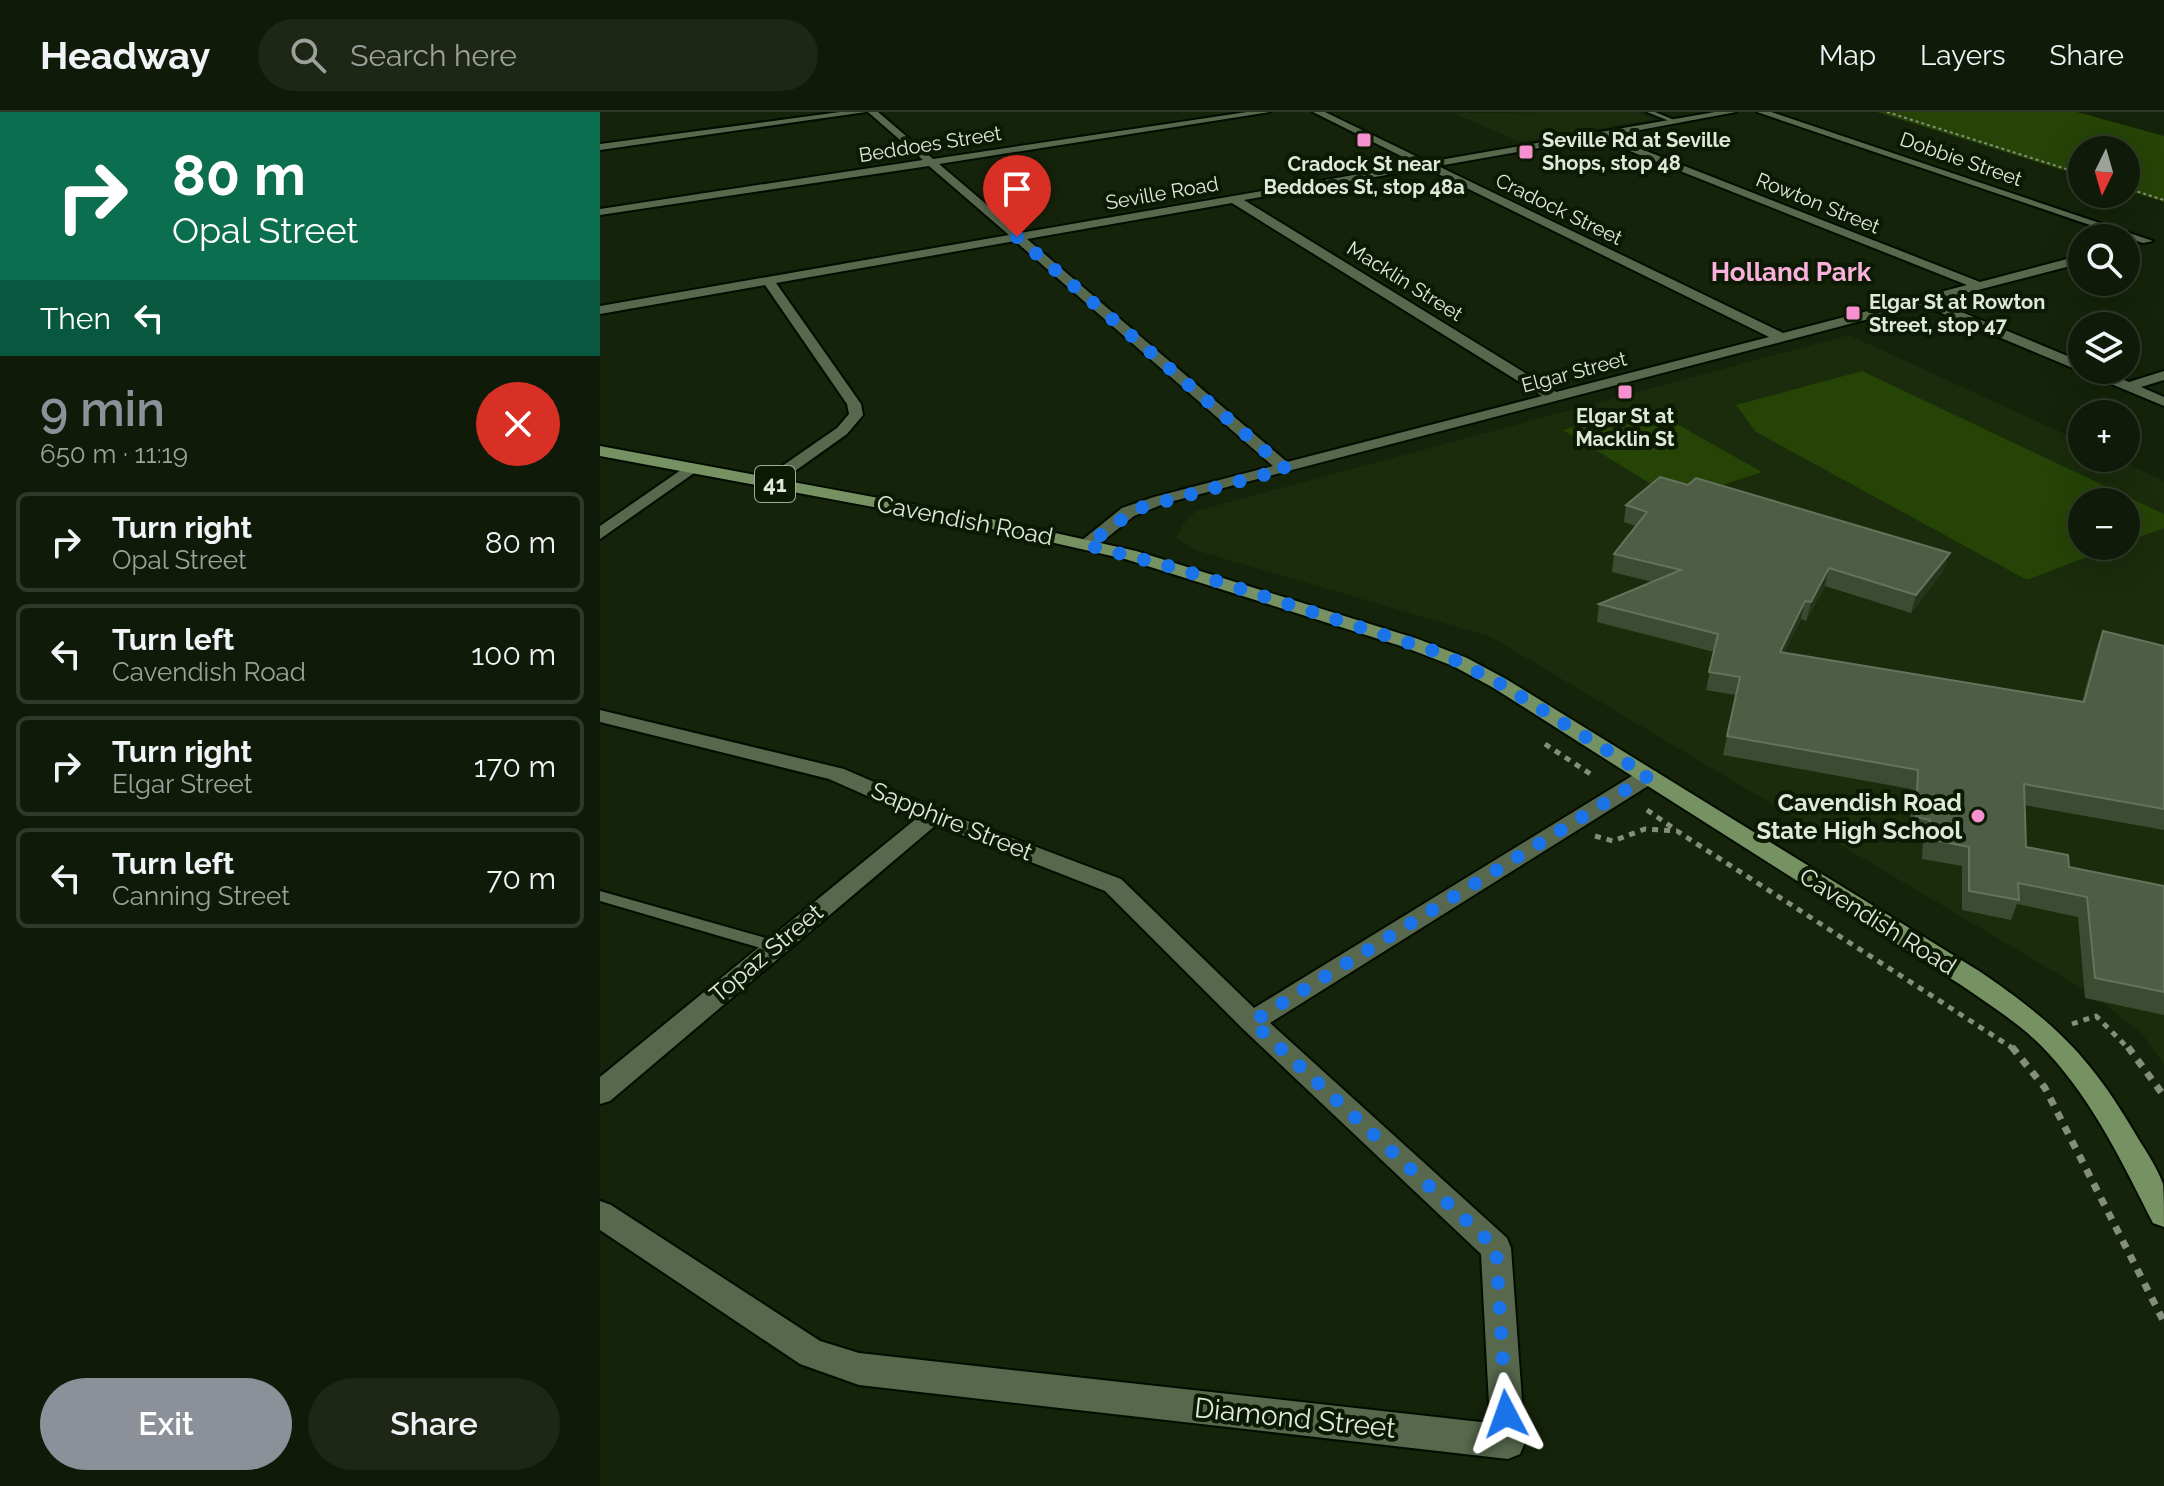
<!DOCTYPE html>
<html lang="en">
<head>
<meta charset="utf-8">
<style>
  body { margin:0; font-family:Raleway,sans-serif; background:#1e2716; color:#f1f3f6; height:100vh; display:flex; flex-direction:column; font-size:30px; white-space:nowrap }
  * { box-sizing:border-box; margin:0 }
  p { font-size:26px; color:#9ca19c }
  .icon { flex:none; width:44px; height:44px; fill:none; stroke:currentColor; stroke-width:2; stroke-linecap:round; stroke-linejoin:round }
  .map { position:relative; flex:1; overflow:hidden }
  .side { display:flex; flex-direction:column; background:#101a08; width:600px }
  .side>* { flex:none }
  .hud { background:#0b6e4f; color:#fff; overflow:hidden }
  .needle { width:52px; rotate:185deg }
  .buttons { position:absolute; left:1468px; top:24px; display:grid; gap:16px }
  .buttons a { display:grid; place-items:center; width:72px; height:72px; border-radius:50%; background:#101a08; box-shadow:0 8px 32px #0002,0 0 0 2px #303829; font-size:40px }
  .pin { position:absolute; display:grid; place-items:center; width:68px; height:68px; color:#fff; margin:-82px -34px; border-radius:50% 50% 50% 0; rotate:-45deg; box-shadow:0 0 8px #0007 }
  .pin .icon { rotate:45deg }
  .me { position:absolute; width:88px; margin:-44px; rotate:356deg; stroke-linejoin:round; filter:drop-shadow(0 0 6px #0008) }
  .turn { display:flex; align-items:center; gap:28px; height:168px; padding:0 40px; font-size:36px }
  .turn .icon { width:104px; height:104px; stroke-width:2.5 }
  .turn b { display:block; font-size:56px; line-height:68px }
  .then { display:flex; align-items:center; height:76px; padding:0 40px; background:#0003; gap:16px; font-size:30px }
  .round { display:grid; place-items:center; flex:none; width:84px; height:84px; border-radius:42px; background:#1e2716 }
  .overview { display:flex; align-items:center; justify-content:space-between; height:136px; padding:0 40px }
  h1 { font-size:48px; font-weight:600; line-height:60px; color:#8c9099 }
  .button { display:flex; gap:16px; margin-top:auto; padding:16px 40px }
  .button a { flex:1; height:92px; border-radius:48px; background:#8c9099; color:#fff; font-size:32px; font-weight:600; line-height:92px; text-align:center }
  .button a+a { background:#1e2716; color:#f1f3f6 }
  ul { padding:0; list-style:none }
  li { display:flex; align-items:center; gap:24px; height:100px; margin:0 16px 12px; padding:0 24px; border:4px solid #303829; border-radius:12px }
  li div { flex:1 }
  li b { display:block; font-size:30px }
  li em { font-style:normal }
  header { display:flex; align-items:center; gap:48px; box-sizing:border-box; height:112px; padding:0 40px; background:#101a08; border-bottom:2px solid #303829 }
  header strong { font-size:38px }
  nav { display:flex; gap:44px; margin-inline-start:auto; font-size:28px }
  .search { width:560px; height:72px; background:#1e2716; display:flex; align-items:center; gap:20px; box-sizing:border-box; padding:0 28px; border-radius:44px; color:#9ca19c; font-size:30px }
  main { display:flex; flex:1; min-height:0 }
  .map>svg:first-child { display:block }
  .built { fill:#1a2c0c; fill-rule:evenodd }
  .green { fill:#254406 }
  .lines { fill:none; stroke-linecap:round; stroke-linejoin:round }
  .service-casing { stroke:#020c00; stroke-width:4 }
  .minor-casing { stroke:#020c00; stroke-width:4 }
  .primary-casing { stroke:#020c00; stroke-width:4 }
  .path-far2 { stroke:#848f7b; stroke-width:2; stroke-dasharray:3 3; stroke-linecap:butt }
  .path-far1 { stroke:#848f7b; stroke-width:5; stroke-dasharray:6 6; stroke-linecap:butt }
  .path { stroke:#848f7b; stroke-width:7; stroke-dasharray:8 8; stroke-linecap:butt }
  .service { fill:#57684d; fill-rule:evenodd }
  .minor { fill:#57684d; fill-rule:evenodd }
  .primary { fill:#769263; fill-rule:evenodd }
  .wall { fill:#3c4c33 }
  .shaded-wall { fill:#25341b }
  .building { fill:#4e5d44; stroke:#64735c; stroke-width:2 }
  .route { stroke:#1a73e8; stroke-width:14; stroke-dasharray:0 25.2 }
  .poi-dot { fill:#f690cf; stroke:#0c1903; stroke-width:3 }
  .labels { text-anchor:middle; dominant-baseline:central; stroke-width:8; stroke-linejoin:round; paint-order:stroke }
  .far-poi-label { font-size:20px; font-weight:bold; fill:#dfe9d9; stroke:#0c1903; text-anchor:start }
  .far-street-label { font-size:20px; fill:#dfe9d9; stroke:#0c1903 }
  .shield { fill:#0c1903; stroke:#a0ab99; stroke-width:2 }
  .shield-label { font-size:22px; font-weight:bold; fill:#dfe9d9 }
  .street-label { font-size:24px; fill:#dfe9d9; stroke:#0c1903 }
  .poi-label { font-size:24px; font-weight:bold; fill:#dfe9d9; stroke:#0c1903; text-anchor:end }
  .far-district-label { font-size:26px; font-weight:bold; fill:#fab1dc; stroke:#0c1903 }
  .near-street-label { font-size:28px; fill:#dfe9d9; stroke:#0c1903 }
</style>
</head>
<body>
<header>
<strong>Headway</strong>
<div class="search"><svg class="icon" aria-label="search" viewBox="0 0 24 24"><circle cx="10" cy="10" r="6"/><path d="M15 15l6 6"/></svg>Search here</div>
<nav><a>Map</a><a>Layers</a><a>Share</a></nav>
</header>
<main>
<section class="side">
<div class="hud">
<div class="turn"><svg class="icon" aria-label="right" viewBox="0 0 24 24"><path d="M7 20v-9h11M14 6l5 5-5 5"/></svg><div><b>80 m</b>Opal Street</div></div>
<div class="then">Then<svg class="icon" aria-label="left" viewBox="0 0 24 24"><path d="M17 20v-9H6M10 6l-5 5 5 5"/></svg></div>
</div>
<div class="overview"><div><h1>9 min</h1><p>650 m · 11:19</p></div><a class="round" style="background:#d93025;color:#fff"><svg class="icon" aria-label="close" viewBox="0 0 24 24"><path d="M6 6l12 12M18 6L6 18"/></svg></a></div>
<ul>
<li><svg class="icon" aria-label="right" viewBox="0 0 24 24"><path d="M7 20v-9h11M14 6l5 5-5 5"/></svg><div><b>Turn right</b><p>Opal Street</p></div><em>80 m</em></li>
<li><svg class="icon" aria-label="left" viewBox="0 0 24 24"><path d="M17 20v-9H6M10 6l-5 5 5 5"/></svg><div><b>Turn left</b><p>Cavendish Road</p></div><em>100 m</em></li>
<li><svg class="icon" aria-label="right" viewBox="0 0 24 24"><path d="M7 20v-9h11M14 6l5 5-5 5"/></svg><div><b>Turn right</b><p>Elgar Street</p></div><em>170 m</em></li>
<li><svg class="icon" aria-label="left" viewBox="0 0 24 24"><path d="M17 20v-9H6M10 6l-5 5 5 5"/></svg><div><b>Turn left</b><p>Canning Street</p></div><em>70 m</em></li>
</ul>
<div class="button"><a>Exit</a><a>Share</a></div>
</section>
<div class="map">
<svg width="1564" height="1374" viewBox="0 0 1564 1374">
  <rect width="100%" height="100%" fill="#15230a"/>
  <path class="built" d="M 1036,0 L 1054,7 L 921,30 L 852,1 Z
    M 1249,223 L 1482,330 L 1482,346 L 1515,346 L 1564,369 L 1564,953 L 1542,922 L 1493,883 L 891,525 L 595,438 L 577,426 L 582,413 L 596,399 ZM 1482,390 L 1526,390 L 1526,434 L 1482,434 Z"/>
  <path class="green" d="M 1277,0 L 1477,0 L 1564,24 L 1564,90 L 1526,78 L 1526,38 L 1482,38 L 1482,64 Z
    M 1262,259 L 1564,402 L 1564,416 L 1526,430 L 1526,390 L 1482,390 L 1482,434 L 1516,434 L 1427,468 L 1156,320 L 1136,293 Z
    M 1045,294 L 1162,360 L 1077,388 L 963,318 Z"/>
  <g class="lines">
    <defs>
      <path id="service" d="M 1047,0 L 1055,0 L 1079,10 L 1074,11 Z
        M 0,779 L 180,830 L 182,834 L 180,838 L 174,840 L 0,789 Z"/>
      <path id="minor" d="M 240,0 L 266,0 L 0,38 L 0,32 Z
        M 268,0 L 278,0 L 333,47 L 647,0 L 670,0 L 339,52 L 420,121 L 817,52 L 713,0 L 725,0 L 828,50 L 1115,0 L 1136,0 L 1008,24 L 1380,170 L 1482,143 L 1482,151 L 1335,189 L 1482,250 L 1482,258 L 1500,258 L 1529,270 L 1564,259 L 1564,268 L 1541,275 L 1564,285 L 1564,294 L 1322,193 L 566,391 L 534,404 L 493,437 L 481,437 L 478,433 L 481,429 L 522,396 L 554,385 L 673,354 L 415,129 L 176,171 L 261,292 L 263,303 L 247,322 L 174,374 L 162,374 L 162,368 L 237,316 L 249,302 L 247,292 L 165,173 L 0,202 L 0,194 L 409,123 L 329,54 L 0,103 L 0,97 L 323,48 ZM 997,26 L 1367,173 L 1183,221 L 838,54 ZM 826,56 L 1169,225 L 956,280 L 644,88 ZM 632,91 L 942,284 L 687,350 L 427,127 Z
        M 1157,0 L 1171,0 L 1553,129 L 1543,131 Z
        M 91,351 L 97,353 L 97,359 L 0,427 L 0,414 Z
        M 0,598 L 244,657 L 341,699 L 521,767 L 654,896 L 1040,659 L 1056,659 L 1059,664 L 1056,669 L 670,911 L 907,1126 L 911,1136 L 925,1330 L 920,1342 L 908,1347 L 259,1273 L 200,1252 L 0,1118 L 0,1089 L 11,1093 L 220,1229 L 259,1241 L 890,1311 L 881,1142 L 643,917 L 505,779 L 336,713 L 10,989 L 0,992 L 0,965 L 317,706 L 229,667 L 0,610 Z"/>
      <path id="primary" d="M 0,334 L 402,409 L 536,439 L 818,527 L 867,546 L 906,567 L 1379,859 C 1454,910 1490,944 1536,1023 C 1545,1038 1557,1055 1563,1072 C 1564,1084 1564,1102 1564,1115 L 1553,1111 C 1523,1052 1494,991 1449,942 C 1424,914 1391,894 1361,873 L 892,575 L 853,554 L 804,535 L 525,447 L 402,419 L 0,344 Z"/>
    </defs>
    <use href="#service" class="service-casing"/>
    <use href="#minor" class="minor-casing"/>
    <use href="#primary" class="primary-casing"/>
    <path class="path-far2" d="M 1287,0 L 1482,62
      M 1526,76 L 1564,88"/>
    <path class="path-far1" d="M 945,632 L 992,663
      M 1047,698 L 1076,718
      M 995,724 L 1013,729 L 1045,717 L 1077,719 L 1414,937
      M 1472,912 L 1496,904 L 1529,937"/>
    <path class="path" d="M 1412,935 L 1445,976 L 1564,1210
      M 1528,935 L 1564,984"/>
    <use href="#service" class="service"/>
    <use href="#minor" class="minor"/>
    <use href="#primary" class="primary"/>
  </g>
  <path class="wall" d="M 1026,393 L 1344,458 L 1311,501 L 1225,474 L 1206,509 L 1201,507 L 1184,541 L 1482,590 L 1496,538 L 1503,519 L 1564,534 L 1564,718 L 1424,693 L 1426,735 L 1469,755 L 1564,774 L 1564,903 L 1485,886 L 1478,805 L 1417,792 L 1411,808 L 1362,798 L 1362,754 L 1322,747 L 1323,728 L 1310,725 L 1311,677 L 1123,643 L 1136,583 L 1106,578 L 1114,540 L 997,510 L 999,492 L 1053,470 L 1012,460 L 1014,442 L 1036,414 L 1024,410 Z"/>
  <path class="shaded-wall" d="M 1350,441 L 1344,458 L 1311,501 L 1316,483 Z
    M 1229,456 L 1225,474 L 1206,509 L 1211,490 Z
    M 1205,489 L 1201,507 L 1176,559 L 1180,540 Z"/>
  <path class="building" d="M 1060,365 L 1088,373 L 1096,366 L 1350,441 L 1316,483 L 1229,456 L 1211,490 L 1205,489 L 1180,540 L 1484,590 L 1503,519 L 1564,534 L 1564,697 L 1424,672 L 1426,735 L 1468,743 L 1469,755 L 1564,774 L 1564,880 L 1495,866 L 1487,785 L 1418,771 L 1419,788 L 1369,779 L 1369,735 L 1329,727 L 1330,708 L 1316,705 L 1318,658 L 1127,624 L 1140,565 L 1109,560 L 1118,522 L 999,492 L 1081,458 L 1014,442 L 1047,400 L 1026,393 Z"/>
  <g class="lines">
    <path class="route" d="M 417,125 L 686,357 L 536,397 L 487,433 L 576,456 L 843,542 L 899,571 L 1048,664 L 652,910 L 896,1136 L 906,1302"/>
  </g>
  <g class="poi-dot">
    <rect x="756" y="20" width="16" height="16" rx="4"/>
    <rect x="918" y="32" width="16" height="16" rx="4"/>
    <rect x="1245" y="193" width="16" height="16" rx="4"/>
    <rect x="1017" y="272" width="16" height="16" rx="4"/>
    <circle cx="1378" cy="704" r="8"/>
  </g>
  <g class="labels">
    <g class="far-poi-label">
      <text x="942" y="28">Seville Rd at Seville<tspan x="942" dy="23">Shops, stop 48</tspan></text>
      <text x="764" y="52" text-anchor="middle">Cradock St near<tspan x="764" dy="23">Beddoes St, stop 48a</tspan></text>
      <text x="1269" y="190">Elgar St at Rowton<tspan x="1269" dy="23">Street, stop 47</tspan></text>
      <text x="1025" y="304" text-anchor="middle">Elgar St at<tspan x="1025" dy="23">Macklin St</tspan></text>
    </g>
    <g class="far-street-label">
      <text transform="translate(330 32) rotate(-9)">Beddoes Street</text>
      <text transform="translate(1361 47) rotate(19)">Dobbie Street</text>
      <text transform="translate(562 81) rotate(-10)">Seville Road</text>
      <text transform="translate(1218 91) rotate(22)">Rowton Street</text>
      <text transform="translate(959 97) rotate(26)">Cradock Street</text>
      <text transform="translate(805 169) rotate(32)">Macklin Street</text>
      <text transform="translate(974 260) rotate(-15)">Elgar Street</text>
    </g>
    <rect class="shield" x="155" y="354" width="40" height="36" rx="6"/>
    <g class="shield-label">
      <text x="175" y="372">41</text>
    </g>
    <g class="street-label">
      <text transform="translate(365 408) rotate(11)">Cavendish Road</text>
      <text transform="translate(352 709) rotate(22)">Sapphire Street</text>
      <text transform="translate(1278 809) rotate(32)">Cavendish Road</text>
      <text transform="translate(166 841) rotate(-40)">Topaz Street</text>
    </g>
    <g class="poi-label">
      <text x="1362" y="690">Cavendish Road<tspan x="1362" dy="28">State High School</tspan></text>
    </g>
    <g class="far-district-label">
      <text x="1191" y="160">Holland Park</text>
    </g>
    <g class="near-street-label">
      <text transform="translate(695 1306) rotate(6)">Diamond Street</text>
    </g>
  </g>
</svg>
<div class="buttons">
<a><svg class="needle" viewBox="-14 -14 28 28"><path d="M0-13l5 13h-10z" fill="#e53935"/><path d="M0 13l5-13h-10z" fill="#9ca19c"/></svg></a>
<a><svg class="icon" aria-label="search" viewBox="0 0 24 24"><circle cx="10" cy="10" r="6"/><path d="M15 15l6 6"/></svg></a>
<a><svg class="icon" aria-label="layers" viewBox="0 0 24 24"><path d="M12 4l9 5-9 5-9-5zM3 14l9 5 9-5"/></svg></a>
<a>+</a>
<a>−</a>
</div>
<div class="pin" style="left:417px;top:125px;background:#d93025"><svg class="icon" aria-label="arrive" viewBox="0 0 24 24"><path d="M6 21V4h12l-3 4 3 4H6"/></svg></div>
<svg class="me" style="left:906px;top:1302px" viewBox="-20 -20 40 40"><path d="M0-17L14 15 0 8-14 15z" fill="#1a73e8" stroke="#fff" stroke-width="4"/></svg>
</div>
</main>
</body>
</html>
